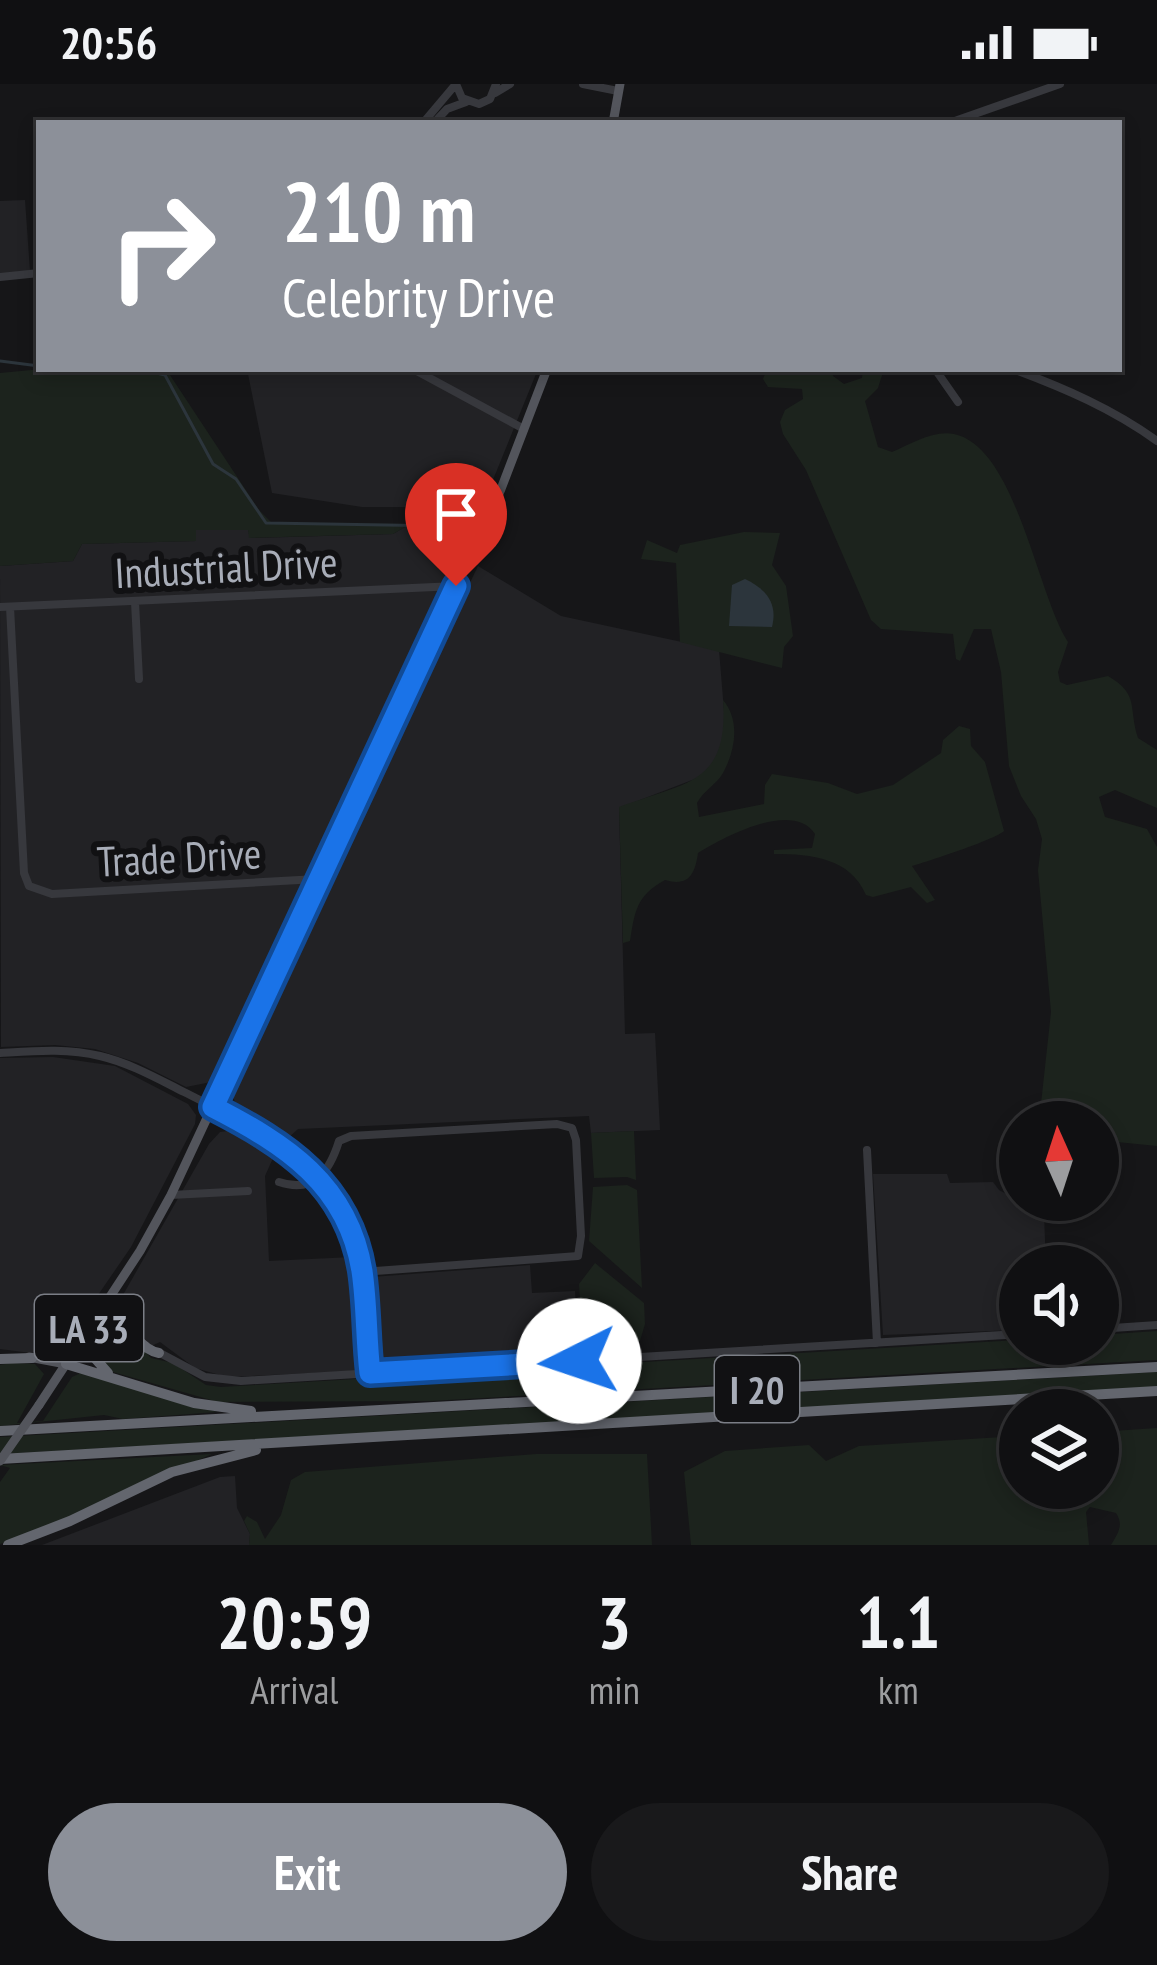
<!DOCTYPE html>
<html lang="en">
<head>
<meta charset="utf-8">
<style>
  body { margin:0; font-family:"PT Sans Narrow",sans-serif; background:#19191b; color:#f1f3f6; height:100vh; display:flex; flex-direction:column; font-size:45px; white-space:nowrap }
  * { box-sizing:border-box; margin:0 }
  p { font-size:39px; color:#9c9d9f }
  .icon { flex:none; width:66px; height:66px; fill:none; stroke:currentColor; stroke-width:2; stroke-linecap:round; stroke-linejoin:round }
  .map { position:relative; height:1461px; overflow:hidden }
  .details { display:flex; flex-direction:column; background:#101012; flex:1 }
  .details>* { flex:none }
  .top-card { position:absolute; left:36px; top:36px; width:1086px; height:252px; border-radius:0px; box-shadow:0 6px 18px #0003,0 0 0 3px #303032; background:#8c9099; color:#fff; overflow:hidden }
  .needle { width:78px; rotate:357deg }
  .buttons { position:absolute; left:999px; top:1017px; display:grid; gap:24px }
  .buttons a { display:grid; place-items:center; width:120px; height:120px; border-radius:50%; background:#101012; box-shadow:0 6px 18px #0003,0 0 0 3px #303032; font-size:60px }
  .pin { position:absolute; display:grid; place-items:center; width:102px; height:102px; color:#fff; margin:-123px -51px; border-radius:50% 50% 50% 0; rotate:-45deg; box-shadow:0 0 12px #0007 }
  .pin .icon { rotate:45deg }
  .me { position:absolute; width:132px; margin:-66px; rotate:266deg; stroke-linejoin:round; filter:drop-shadow(0 0 9px #0008) }
  .turn { display:flex; align-items:center; gap:42px; height:252px; padding:0 48px; font-size:54px }
  .turn .icon { width:156px; height:156px; stroke-width:2.5 }
  .turn b { display:block; font-size:84px; line-height:102px }
  .eta { display:flex; justify-content:space-evenly; align-items:center; height:204px; text-align:center }
  .eta b { font-size:72px; font-weight:600; line-height:84px }
  .button { display:flex; gap:24px; margin-top:auto; padding:24px 48px }
  .button a { flex:1; height:138px; border-radius:72px; background:#8c9099; color:#fff; font-size:48px; font-weight:600; line-height:138px; text-align:center }
  .button a+a { background:#19191b; color:#f1f3f6 }
  .status { display:flex; justify-content:space-between; align-items:center; height:84px; padding:0 60px; background:#101012; direction:ltr }
  .status svg { height:33px; fill:currentColor }
  .map>svg:first-child { display:block }
  .built { fill:#222225 }
  .green { fill:#1c231d }
  .water { fill:#2c353c }
  .lines { fill:none; stroke-linecap:round; stroke-linejoin:round }
  .stream { stroke:#2c353c; stroke-width:3 }
  .minor { stroke:#37383d; stroke-width:8 }
  .major { stroke:#53555c; stroke-width:9 }
  .highway { stroke:#63666e; stroke-width:10 }
  .major-bridge { stroke:#53555c; stroke-width:9 }
  .route-casing { stroke:#114b97; stroke-width:30 }
  .route { stroke:#1a73e8; stroke-width:21 }
  .labels { text-anchor:middle; dominant-baseline:central; stroke-width:12; stroke-linejoin:round; paint-order:stroke }
  .shield { fill:#111113; stroke:#7b7e86; stroke-width:3 }
  .shield-label { font-size:39px; font-weight:bold; fill:#a8adb8 }
  .street-label { font-size:42px; fill:#a8adb8; stroke:#111113 }
</style>
</head>
<body>
<div class="status"><b>20:56</b><svg viewBox="0 0 49 12"><path d="M0 12V9h3v3zM5 12V6h3v6zM10 12V3h3v9zM15 12V0h3v12zM26 1h20v11H26zM47 4h2v5h-2z"/></svg></div>
<div class="map">
<svg width="1157" height="1461" viewBox="0 0 1157 1461">
  <rect width="100%" height="100%" fill="#161618"/>
  <path class="built" d="M 25,116 L 30,187 L 0,190 L 0,117 Z
    M 247,285 L 538,285 L 475,440 L 443,423 L 362,423 L 272,409 Z
    M 410,440 L 438,440 L 467,457 L 211,998 L 186,1003 L 138,979 L 95,965 L 55,961 L 1,963 L 0,482 L 73,477 L 82,460 L 195,457 L 196,446 L 248,446 L 250,454 L 393,450 Z
    M 478,482 L 561,532 L 719,566 L 726,651 L 713,681 L 700,693 L 619,724 L 625,950 L 655,949 L 660,1046 L 591,1049 L 589,1032 L 298,1045 L 287,1055 L 237,1026 L 232,1008 L 278,900 Z
    M 53,973 L 115,982 L 188,1020 L 196,1031 L 195,1040 L 131,1163 L 63,1262 L 46,1271 L 0,1265 L 0,974 Z
    M 235,1046 L 277,1065 L 265,1092 L 269,1177 L 353,1173 L 363,1275 L 355,1287 L 227,1293 L 195,1284 L 160,1258 L 149,1263 L 120,1239 L 107,1239 L 209,1060 L 220,1048 Z
    M 873,1090 L 947,1090 L 950,1099 L 993,1098 L 999,1106 L 1044,1130 L 1046,1182 L 1020,1182 L 1020,1246 L 883,1251 Z
    M 530,1181 L 532,1209 L 575,1207 L 579,1274 L 401,1284 L 380,1274 L 372,1193 Z
    M 235,1392 L 237,1424 L 250,1450 L 249,1461 L 42,1461 L 220,1393 Z"/>
  <path class="green" d="M 42,285 L 166,285 L 259,426 L 272,439 L 410,440 L 393,450 L 249,454 L 248,446 L 196,446 L 196,457 L 82,460 L 73,477 L 0,482 L 0,289 Z
    M 767,285 L 832,285 L 833,292 L 844,300 L 862,294 L 863,285 L 884,285 L 878,304 L 865,317 L 878,363 L 892,368 C 911,360 933,346 954,350 C 1016,363 1037,510 1068,558 L 1058,588 L 1060,598 L 1067,601 L 1108,592 C 1140,611 1128,623 1138,654 L 1157,666 L 1157,724 L 1115,706 L 1099,713 L 1105,733 L 1147,745 L 1157,763 L 1157,1062 L 1117,1058 L 1098,1061 L 1098,1038 L 1039,1038 L 1051,928 L 1038,786 L 1042,755 L 1036,735 L 1021,712 L 1009,682 L 1001,588 L 991,545 L 974,545 L 960,577 L 956,575 L 953,550 L 881,545 L 871,536 L 806,386 L 783,350 L 780,338 L 785,326 L 803,315 L 802,305 L 768,303 L 763,295 Z
    M 744,448 L 780,449 L 772,481 L 786,502 L 793,552 L 784,563 L 782,584 L 680,558 L 676,479 L 641,475 L 647,456 L 677,469 L 680,461 Z
    M 723,616 C 740,636 736,665 723,689 C 716,701 704,706 697,719 L 699,733 L 764,720 L 765,701 L 772,690 L 828,699 L 857,710 L 893,701 L 941,669 L 943,656 L 959,642 L 970,645 L 971,662 L 985,678 L 1004,747 C 994,756 929,777 912,782 L 935,816 L 927,819 L 911,803 L 873,813 L 866,811 C 850,774 812,770 774,770 L 774,766 L 812,764 L 815,750 C 793,716 724,753 698,769 C 695,790 689,803 665,796 C 636,812 635,827 630,857 L 623,859 L 619,723 C 686,698 729,701 723,616 Z
    M 634,1047 L 636,1096 L 627,1093 L 594,1094 L 591,1049 Z
    M 627,1101 L 637,1106 L 642,1204 L 589,1157 L 593,1103 Z
    M 595,1179 L 644,1219 L 645,1240 L 640,1257 L 583,1260 L 579,1200 Z
    M 110,1245 L 129,1250 L 151,1274 L 173,1279 L 206,1301 L 221,1303 L 1020,1256 L 1020,1260 L 1098,1260 L 1098,1251 L 1157,1247 L 1157,1276 L 430,1317 L 218,1318 L 106,1286 L 98,1276 L 100,1251 Z
    M 11,1279 L 35,1280 L 44,1290 L 17,1339 L 43,1337 L 72,1293 L 83,1288 L 217,1328 L 123,1335 L 104,1331 L 0,1342 L 0,1281 Z
    M 1157,1288 L 1157,1305 L 0,1370 L 0,1353 Z
    M 1157,1344 L 1157,1461 L 1111,1461 C 1118,1449 1124,1441 1116,1429 L 1090,1423 L 1086,1428 L 1089,1461 L 691,1461 L 684,1388 L 725,1367 L 809,1361 L 826,1377 L 859,1362 L 1020,1352 L 1020,1404 L 1098,1404 L 1098,1348 Z
    M 212,1370 L 51,1441 L 0,1460 L 0,1398 L 10,1384 L 0,1381 Z
    M 536,1370 L 647,1370 L 652,1461 L 249,1461 L 250,1450 L 244,1437 L 247,1432 L 257,1438 L 265,1455 L 281,1431 L 291,1396 L 305,1388 Z"/>
  <path class="water" d="M 745,495 C 766,505 778,519 772,543 L 729,542 L 732,501 Z"/>
  <g class="lines">
    <path class="stream" d="M 0,277 L 39,282
      M 139,285 L 165,291 L 213,380 L 236,395 L 266,439 L 446,442 L 461,449"/>
    <path class="minor" d="M 456,0 L 462,14 L 479,20 L 490,15 L 496,0
      M 583,0 L 618,7
      M 495,9 L 510,0
      M 423,39 L 456,0
      M 434,39 L 447,25 L 466,18
      M 949,39 L 1060,0
      M 0,193 L 39,189
      M 413,285 L 524,345
      M 935,285 L 958,318
      M 1013,285 C 1064,304 1113,325 1157,357
      M 135,518 L 139,595
      M 0,523 L 456,502
      M 10,523 L 24,789 L 29,802 L 52,810 L 317,795
      M 0,969 C 34,967 67,964 100,972 C 130,979 158,995 184,1008 C 247,1040 315,1069 346,1136 C 368,1183 365,1238 370,1289
      M 867,1066 L 877,1259
      M 279,1098 C 315,1110 330,1086 339,1057 L 351,1052 L 557,1040 L 572,1044 L 576,1056 L 581,1152 L 578,1172 L 362,1188
      M 171,1111 L 248,1107
      M 1098,1245 L 1157,1241
      M 160,1269 L 205,1293 L 241,1297 L 1020,1250"/>
    <path class="major" d="M 613,39 L 620,0
      M 29,1273 L 66,1280
      M 39,1321 L 140,1167 L 171,1111 L 501,405 L 547,285"/>
    <path class="highway" d="M 99,1229 L 93,1272 L 108,1289
      M 92,1265 L 100,1248 L 118,1243 C 135,1248 142,1266 159,1269
      M 0,1275 L 32,1274
      M 66,1280 L 194,1319 L 251,1327
      M 0,1347 L 1157,1283
      M 0,1375 L 1157,1307
      M 8,1461 L 70,1437 L 172,1388 L 256,1366"/>
    <path class="major-bridge" d="M 0,1377 L 39,1321"/>
  </g>
  <g class="lines">
    <defs>
      <path id="route" d="M 456,502 L 213,1023 C 285,1060 348,1100 362,1187 C 367,1221 366,1255 370,1289 L 579,1277"/>
    </defs>
    <use href="#route" class="route-casing"/>
    <use href="#route" class="route"/>
  </g>
  <g class="labels">
    <g class="shield">
      <rect x="35" y="1211" width="108" height="66" rx="9"/>
      <rect x="715" y="1272" width="84" height="66" rx="9"/>
    </g>
    <g class="shield-label">
      <text x="89" y="1244">LA 33</text>
      <text x="757" y="1305">I 20</text>
    </g>
    <g class="street-label">
      <text transform="translate(226 483) rotate(-3)">Industrial Drive</text>
      <text transform="translate(179 773) rotate(-3)">Trade Drive</text>
    </g>
  </g>
</svg>
<div class="buttons">
<a><svg class="needle" viewBox="-14 -14 28 28"><path d="M0-13l5 13h-10z" fill="#e53935"/><path d="M0 13l5-13h-10z" fill="#9c9d9f"/></svg></a>
<a><svg class="icon" aria-label="sound" viewBox="0 0 24 24"><path d="M4 9h4l5-4v14l-5-4H4zM17 9q2 3 0 6"/></svg></a>
<a><svg class="icon" aria-label="layers" viewBox="0 0 24 24"><path d="M12 4l9 5-9 5-9-5zM3 14l9 5 9-5"/></svg></a>
</div>
<div class="pin" style="left:456px;top:502px;background:#d93025"><svg class="icon" aria-label="arrive" viewBox="0 0 24 24"><path d="M6 21V4h12l-3 4 3 4H6"/></svg></div>
<svg class="me" style="left:579px;top:1277px" viewBox="-20 -20 40 40"><circle r="19" fill="#fff"/><path d="M0-13L10 11 0 6-10 11z" fill="#1a73e8"/></svg>
<div class="top-card">
<div class="turn"><svg class="icon" aria-label="right" viewBox="0 0 24 24"><path d="M7 20v-9h11M14 6l5 5-5 5"/></svg><div><b>210 m</b>Celebrity Drive</div></div>
</div>
</div>
<section class="details">
<div class="eta">
<div><b>20:59</b><p>Arrival</p></div>
<div><b>3</b><p>min</p></div>
<div><b>1.1</b><p>km</p></div>
</div>
<div class="button"><a>Exit</a><a>Share</a></div>
</section>
</body>
</html>
